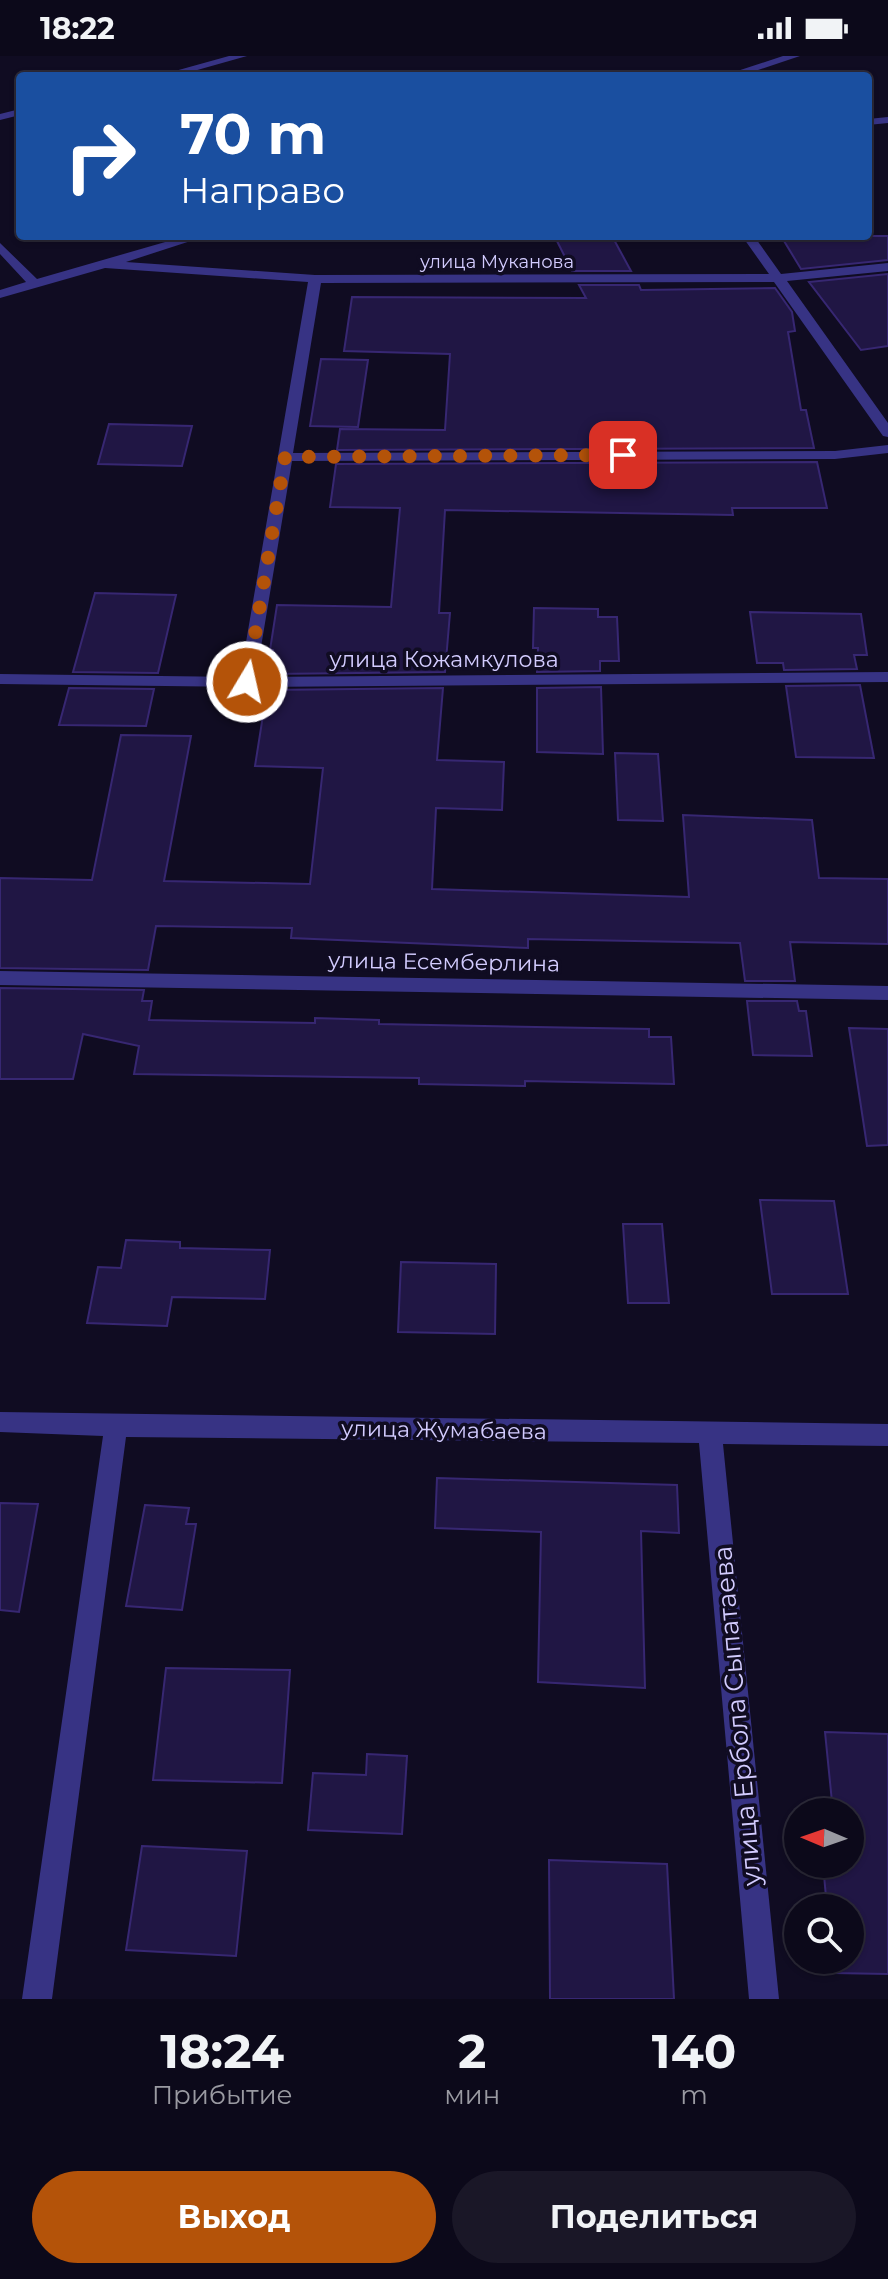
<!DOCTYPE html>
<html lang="ru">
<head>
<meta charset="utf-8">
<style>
  body { margin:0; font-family:Montserrat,sans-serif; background:#1a1727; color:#f1f3f6; height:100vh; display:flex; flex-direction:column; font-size:30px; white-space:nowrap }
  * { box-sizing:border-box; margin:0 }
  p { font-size:26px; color:#9a9aa2 }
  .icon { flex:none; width:44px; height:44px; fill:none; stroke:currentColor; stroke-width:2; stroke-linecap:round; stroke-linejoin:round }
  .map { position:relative; height:1943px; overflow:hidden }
  .sheet { display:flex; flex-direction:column; background:#0c091a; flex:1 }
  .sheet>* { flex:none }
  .hud { position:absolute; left:16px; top:16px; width:856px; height:168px; border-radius:8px; box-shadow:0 2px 6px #0004,0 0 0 2px #2c2a39; background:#1a4fa0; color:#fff; overflow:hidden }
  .needle { width:52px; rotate:272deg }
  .controls { position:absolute; left:784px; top:1742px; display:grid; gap:16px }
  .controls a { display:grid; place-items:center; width:80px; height:80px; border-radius:50%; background:#0c091a; box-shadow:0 2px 6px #0004,0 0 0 2px #2c2a39; font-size:40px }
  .pin { position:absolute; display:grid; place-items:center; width:68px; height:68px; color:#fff; margin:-34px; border-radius:16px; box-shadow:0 4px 12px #0006 }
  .me { position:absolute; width:88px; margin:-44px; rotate:9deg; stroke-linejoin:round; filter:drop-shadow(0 0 6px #0008) }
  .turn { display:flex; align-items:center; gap:28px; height:168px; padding:0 32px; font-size:36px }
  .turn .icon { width:104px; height:104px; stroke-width:2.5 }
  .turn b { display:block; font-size:56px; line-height:68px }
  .eta { display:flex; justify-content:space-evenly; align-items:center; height:136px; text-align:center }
  .eta b { font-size:48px; font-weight:700; line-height:56px }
  .action { display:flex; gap:16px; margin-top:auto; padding:16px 32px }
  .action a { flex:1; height:92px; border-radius:48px; background:#b45309; color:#fff; font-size:32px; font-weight:700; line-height:92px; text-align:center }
  .action a+a { background:#1a1727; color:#f1f3f6 }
  .status { display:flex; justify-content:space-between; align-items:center; height:56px; padding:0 40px; background:#0c091a; direction:ltr }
  .status svg { height:22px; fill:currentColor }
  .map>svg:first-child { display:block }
  .building { fill:#201644; stroke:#372772; stroke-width:2 }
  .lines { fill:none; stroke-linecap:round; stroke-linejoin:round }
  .minor { fill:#373384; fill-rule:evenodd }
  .route { stroke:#b45309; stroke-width:14; stroke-dasharray:0 25.2 }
  .labels { text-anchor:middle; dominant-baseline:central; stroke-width:7; stroke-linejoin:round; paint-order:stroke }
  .far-street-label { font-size:18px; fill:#d3ccff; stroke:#100c22 }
  .street-label { font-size:22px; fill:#d3ccff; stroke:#100c22 }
  .near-street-label { font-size:26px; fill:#d3ccff; stroke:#100c22 }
</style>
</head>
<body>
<div class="status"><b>18:22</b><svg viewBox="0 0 49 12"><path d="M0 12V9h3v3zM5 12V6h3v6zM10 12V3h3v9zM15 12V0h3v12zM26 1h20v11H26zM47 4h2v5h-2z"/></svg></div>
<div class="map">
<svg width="888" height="1943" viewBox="0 0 888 1943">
  <rect width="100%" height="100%" fill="#100c22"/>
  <path class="building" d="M 592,180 L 612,180 L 631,215 L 572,215 L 556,183 Z
    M 781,180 L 888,180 L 888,204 L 801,213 Z
    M 888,218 L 888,290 L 861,294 L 809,226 Z
    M 579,229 L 639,229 L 641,234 L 775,232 L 792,256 L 795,275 L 788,276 L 801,354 L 806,354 L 814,392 L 337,394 L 340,373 L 445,374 L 450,298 L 344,295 L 352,241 L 586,242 Z
    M 321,303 L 368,304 L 358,371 L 310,370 Z
    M 109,368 L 192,370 L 182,410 L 98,408 Z
    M 817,406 L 827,452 L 732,452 L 733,459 L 445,454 L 439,557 L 450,557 L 445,616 L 270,618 L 273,594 L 270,594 L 277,549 L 391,551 L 400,452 L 330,451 L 336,408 Z
    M 95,537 L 176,539 L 158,617 L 73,616 Z
    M 534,552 L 598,553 L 598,561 L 617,561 L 619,605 L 600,605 L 600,615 L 537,616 L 538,592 L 533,592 Z
    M 750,556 L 861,558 L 867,599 L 854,599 L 857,613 L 784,614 L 783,607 L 757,607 Z
    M 860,629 L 874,702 L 796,701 L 786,630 Z
    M 601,631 L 603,698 L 537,696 L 537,632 Z
    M 69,632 L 154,633 L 146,670 L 59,669 Z
    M 443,632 L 437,704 L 504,706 L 502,754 L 436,752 L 432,833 L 689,841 L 683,759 L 812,764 L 819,822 L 888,823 L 888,888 L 790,886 L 795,925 L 745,925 L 740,887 L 528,883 L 528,892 L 291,882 L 292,872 L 156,870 L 148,914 L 0,912 L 0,822 L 92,824 L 121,679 L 191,680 L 164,825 L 310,828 L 323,712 L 255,710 L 267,634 Z
    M 615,697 L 658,698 L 663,765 L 618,764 Z
    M 0,932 L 144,934 L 142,945 L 152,945 L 149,964 L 315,967 L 315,962 L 379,964 L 379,968 L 649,973 L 649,981 L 671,981 L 674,1028 L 525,1025 L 525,1030 L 419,1028 L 419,1022 L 134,1018 L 139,990 L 83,978 L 73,1023 L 0,1023 Z
    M 747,945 L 797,945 L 799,955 L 806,955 L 812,1000 L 753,999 Z
    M 849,972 L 888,973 L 888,1089 L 867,1090 Z
    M 760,1144 L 834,1145 L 848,1238 L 772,1238 Z
    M 623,1168 L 662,1168 L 669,1247 L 628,1247 Z
    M 126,1184 L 180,1186 L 180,1192 L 270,1194 L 265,1243 L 172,1241 L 167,1270 L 87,1267 L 98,1211 L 121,1212 Z
    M 401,1206 L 496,1208 L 495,1278 L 398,1276 Z
    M 437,1422 L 677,1429 L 679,1477 L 641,1475 L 645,1632 L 538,1626 L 541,1476 L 435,1472 Z
    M 0,1447 L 38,1448 L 19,1556 L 0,1554 Z
    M 145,1449 L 189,1452 L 186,1468 L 196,1468 L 182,1554 L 126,1550 Z
    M 166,1612 L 290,1614 L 282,1727 L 153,1724 Z
    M 825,1676 L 888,1678 L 888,1918 L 833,1917 L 832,1904 L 850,1904 L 850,1852 L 827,1852 L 823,1808 L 850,1808 L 850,1756 L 833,1756 Z
    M 367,1698 L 407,1700 L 402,1778 L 308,1774 L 313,1717 L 366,1719 Z
    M 142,1790 L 247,1795 L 236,1900 L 126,1894 Z
    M 549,1804 L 667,1808 L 674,1943 L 550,1943 Z"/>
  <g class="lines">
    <path class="minor" d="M 229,0 L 247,0 L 176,20 L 157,20 Z
      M 783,0 L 800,0 L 740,20 L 722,20 Z
      M 20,53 L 20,59 L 0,64 L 0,58 Z
      M 888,61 L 888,67 L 868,69 L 868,63 Z
      M 186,180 L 206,180 L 126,206 L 315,219 L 769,218 L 742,180 L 754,180 L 781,218 L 888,207 L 888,215 L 787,225 L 888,367 L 888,381 L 883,380 L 774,226 L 321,227 L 293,397 L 835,395 L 888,389 L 888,397 L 835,403 L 292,405 L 256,621 L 888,616 L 888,626 L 247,631 L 0,628 L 0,618 L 240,621 L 308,226 L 105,212 L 0,242 L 0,234 L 26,226 L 0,198 L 0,187 L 37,223 Z
      M 0,915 L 888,930 L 888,944 L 0,929 Z
      M 0,1356 L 888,1368 L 888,1390 L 723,1388 L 779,1943 L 749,1943 L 699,1387 L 126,1381 L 52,1943 L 22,1943 L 103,1380 L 0,1376 Z"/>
  </g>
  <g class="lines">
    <path class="route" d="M 247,626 L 285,401 L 623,399"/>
  </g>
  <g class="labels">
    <g class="far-street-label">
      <text x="497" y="206">улица Муканова</text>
    </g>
    <g class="street-label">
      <text x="444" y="603">улица Кожамкулова</text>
      <text transform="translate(444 906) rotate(1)">улица Есемберлина</text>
      <text transform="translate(444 1374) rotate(1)">улица Жумабаева</text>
    </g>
    <g class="near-street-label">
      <text transform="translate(737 1660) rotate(-95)">улица Ербола Сыпатаева</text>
    </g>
  </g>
</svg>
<div class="controls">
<a><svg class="needle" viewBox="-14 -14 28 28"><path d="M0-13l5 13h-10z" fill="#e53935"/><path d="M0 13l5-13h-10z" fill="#9a9aa2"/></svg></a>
<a><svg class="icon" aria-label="search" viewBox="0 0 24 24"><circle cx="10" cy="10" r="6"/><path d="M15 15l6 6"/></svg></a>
</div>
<div class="pin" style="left:623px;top:399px;background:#d93025"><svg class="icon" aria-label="arrive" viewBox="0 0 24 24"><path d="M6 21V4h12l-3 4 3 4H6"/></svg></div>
<svg class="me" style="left:247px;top:626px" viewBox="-20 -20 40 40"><circle r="17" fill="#b45309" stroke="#fff" stroke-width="3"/><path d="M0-11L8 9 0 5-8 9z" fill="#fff"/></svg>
<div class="hud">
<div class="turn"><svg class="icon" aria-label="right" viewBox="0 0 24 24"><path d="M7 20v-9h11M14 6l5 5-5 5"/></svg><div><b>70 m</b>Направо</div></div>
</div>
</div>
<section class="sheet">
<div class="eta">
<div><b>18:24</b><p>Прибытие</p></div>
<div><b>2</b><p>мин</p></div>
<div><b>140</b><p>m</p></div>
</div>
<div class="action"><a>Выход</a><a>Поделиться</a></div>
</section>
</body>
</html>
